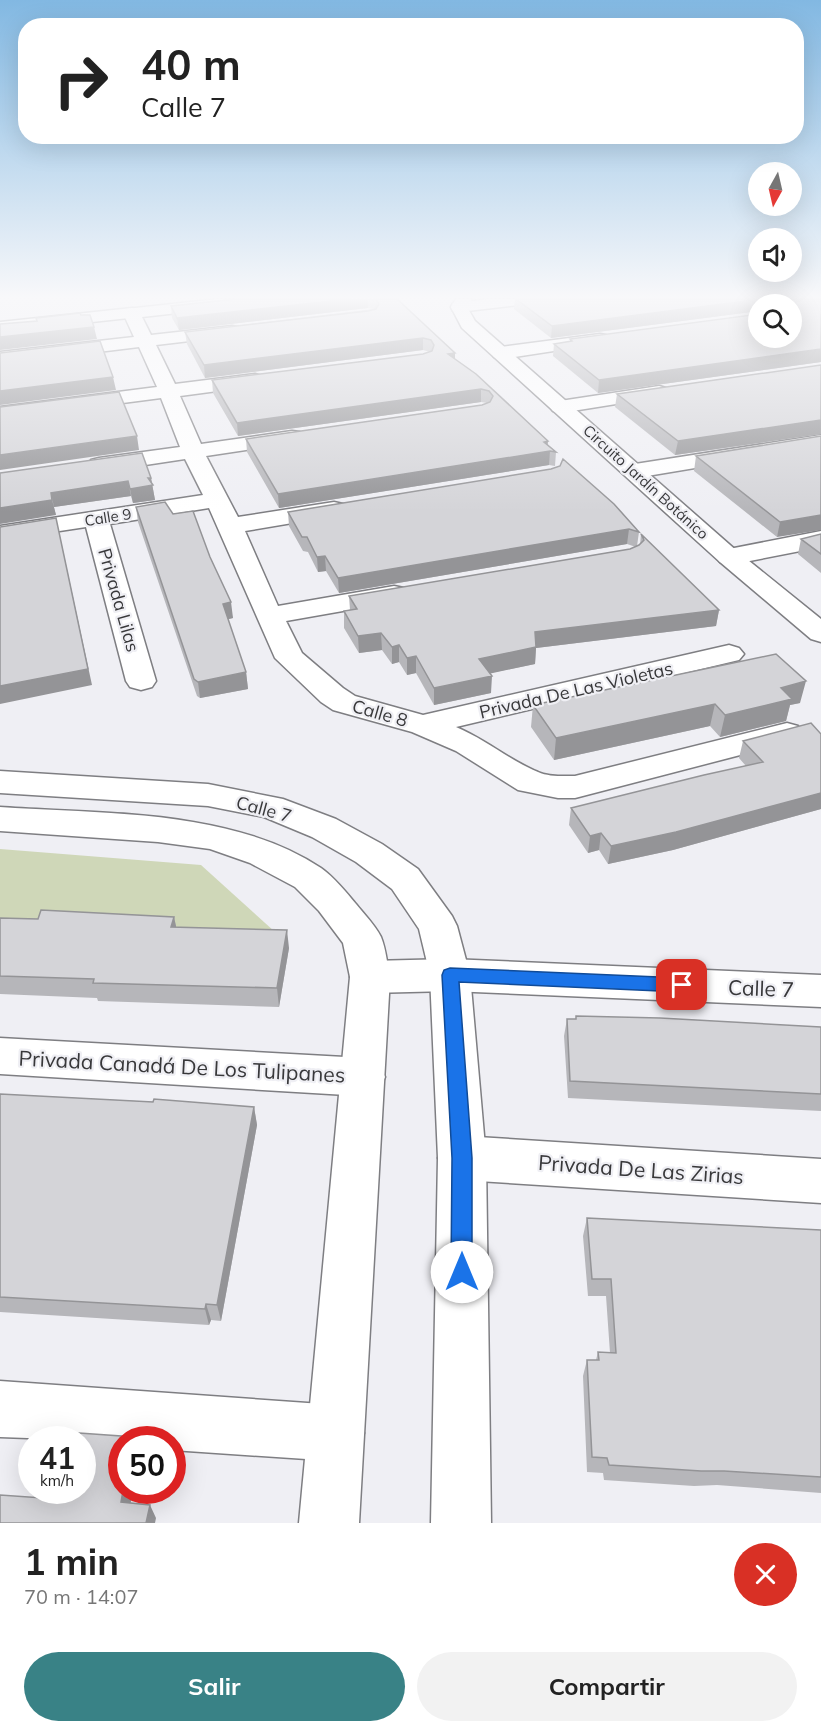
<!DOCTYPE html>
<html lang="es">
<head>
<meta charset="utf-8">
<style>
  body { margin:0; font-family:Mulish,sans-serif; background:#f2f2f2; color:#222; height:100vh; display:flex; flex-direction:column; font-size:22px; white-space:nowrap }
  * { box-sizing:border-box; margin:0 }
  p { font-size:20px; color:#767676 }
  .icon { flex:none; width:33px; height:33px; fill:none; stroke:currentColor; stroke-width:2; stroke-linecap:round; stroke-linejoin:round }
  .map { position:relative; height:1523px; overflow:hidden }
  .side { display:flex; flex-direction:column; background:#fff; flex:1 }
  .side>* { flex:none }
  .hud { position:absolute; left:18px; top:18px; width:786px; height:126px; border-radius:24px; box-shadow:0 6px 24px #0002; background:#fff; color:#222; overflow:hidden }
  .needle { width:39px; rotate:188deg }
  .fabs { position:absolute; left:748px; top:162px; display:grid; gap:12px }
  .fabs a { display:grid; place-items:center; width:54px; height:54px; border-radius:50%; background:#fff; box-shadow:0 6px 24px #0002; font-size:30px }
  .speed { position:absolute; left:18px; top:1426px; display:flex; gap:12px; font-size:30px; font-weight:700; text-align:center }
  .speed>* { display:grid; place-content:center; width:78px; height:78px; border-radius:50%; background:#fff; box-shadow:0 6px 24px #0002; line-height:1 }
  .speed small { font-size:15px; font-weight:400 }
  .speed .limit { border:9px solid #d22; background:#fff; color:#111 }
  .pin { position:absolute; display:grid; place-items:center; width:51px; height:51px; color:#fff; margin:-26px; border-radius:12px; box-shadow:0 3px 9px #0006 }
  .me { position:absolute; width:66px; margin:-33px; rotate:0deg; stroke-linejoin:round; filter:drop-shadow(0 0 4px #0008) }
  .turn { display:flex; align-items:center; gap:21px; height:126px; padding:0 24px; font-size:27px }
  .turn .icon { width:78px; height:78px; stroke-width:2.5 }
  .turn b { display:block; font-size:42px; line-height:51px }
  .round { display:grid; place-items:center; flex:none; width:63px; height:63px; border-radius:32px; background:#f2f2f2 }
  .summary { display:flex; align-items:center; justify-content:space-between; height:102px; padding:0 24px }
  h1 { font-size:36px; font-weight:700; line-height:45px }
  .action { display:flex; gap:12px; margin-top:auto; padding:12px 24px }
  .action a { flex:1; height:69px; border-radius:36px; background:#398286; color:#fff; font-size:24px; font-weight:700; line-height:69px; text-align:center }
  .action a+a { background:#f2f2f2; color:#222 }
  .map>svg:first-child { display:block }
  .green { fill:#cfd7b8 }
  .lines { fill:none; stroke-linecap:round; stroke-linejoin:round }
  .minor-casing { stroke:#7e7e82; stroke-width:3 }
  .tertiary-casing { stroke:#7e7e82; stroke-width:3 }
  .secondary-casing { stroke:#7e7e82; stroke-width:3 }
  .minor { fill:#fff; fill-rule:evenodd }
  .tertiary { fill:#fff; fill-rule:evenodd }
  .secondary { fill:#fff; fill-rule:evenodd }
  .wall { fill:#b6b6ba }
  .shaded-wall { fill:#949497 }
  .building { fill:#d4d4d8; stroke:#949497; stroke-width:1.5 }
  .route { fill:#1a73e8; stroke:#114b97; stroke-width:1.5 }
  .labels { text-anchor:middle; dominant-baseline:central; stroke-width:4.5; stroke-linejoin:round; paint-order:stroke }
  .far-street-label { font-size:15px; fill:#38383a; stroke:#efeff4 }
  .street-label { font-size:18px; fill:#38383a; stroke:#efeff4 }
  .near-street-label { font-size:21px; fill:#38383a; stroke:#efeff4 }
</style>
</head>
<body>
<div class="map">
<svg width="821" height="1523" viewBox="0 0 821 1523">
  <rect width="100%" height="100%" fill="#efeff4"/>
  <path class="green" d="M 0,849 L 201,865 L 285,941 L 0,931 Z"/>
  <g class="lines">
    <defs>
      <path id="minor" d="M 218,299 L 267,299 L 259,304 L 142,317 L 151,335 L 232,326 L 238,327 L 241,331 L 238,335 L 232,336 L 156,345 L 175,384 L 255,374 L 262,376 L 265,380 L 262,384 L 255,386 L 180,396 L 201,444 L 292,431 L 300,432 L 303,437 L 300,442 L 292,443 L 206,456 L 238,517 L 334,502 L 343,504 L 346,509 L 343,514 L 334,516 L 245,531 L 278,606 L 394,586 L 404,588 L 408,594 L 404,600 L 394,602 L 286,621 L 302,653 L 343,688 L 355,696 L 423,715 L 729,645 L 739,648 L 744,654 L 739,660 L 456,727 C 485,739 509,760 538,772 C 549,777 563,776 575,776 L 787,723 L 798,726 L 803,733 L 798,740 L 575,798 L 558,798 L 518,790 L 456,751 L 412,732 L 333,710 L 321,702 L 275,658 L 209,508 L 110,524 L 156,681 L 152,687 L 141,690 L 130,687 L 126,681 L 86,527 L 0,540 L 0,526 L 203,495 L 185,459 L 99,472 L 91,470 L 88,465 L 91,460 L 99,458 L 180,447 L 161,398 L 0,419 L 0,407 L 157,387 L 139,347 L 0,364 L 0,352 L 134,337 L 123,313 L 126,309 Z
        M 489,299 L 536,299 L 528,304 L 459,312 L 453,311 L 451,307 L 453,303 Z
        M 600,334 L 606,335 L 609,339 L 606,343 L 501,359 L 494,357 L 492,353 L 494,349 L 501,347 Z
        M 659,386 L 666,388 L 669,392 L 666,396 L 560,413 L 553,411 L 550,407 L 553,403 L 560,401 Z
        M 821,435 L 821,447 L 635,478 L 627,476 L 624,471 L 627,466 L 635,464 Z
        M 821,531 L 821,547 L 729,565 L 720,562 L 716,557 L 720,552 L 729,549 Z
        M 450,959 L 821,975 L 821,1007 L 450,991 L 370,993 L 356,988 L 350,977 L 356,966 L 370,961 Z
        M 0,1038 L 363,1058 L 379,1064 L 385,1077 L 379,1090 L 363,1096 L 0,1074 Z
        M 462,1136 L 821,1159 L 821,1203 L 462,1180 L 445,1173 L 438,1158 L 445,1143 Z
        M 0,1381 L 336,1405 L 356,1413 L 364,1433 L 356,1453 L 336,1461 L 172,1450 L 172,1440 L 122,1440 L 122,1446 L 82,1443 L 82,1440 L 0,1437 Z"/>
      <path id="tertiary" d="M 456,299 L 472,299 L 467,307 L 475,321 L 738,552 L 821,619 L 821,642 L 811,639 L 720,562 L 462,328 L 451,307 Z
        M 132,308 L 138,309 L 141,313 L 138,317 L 0,332 L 0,322 Z"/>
      <path id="secondary" d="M 0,771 L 208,784 L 283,799 L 336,819 L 382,844 L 418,869 L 452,916 L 457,926 L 470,975 L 486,1158 L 491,1523 L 431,1523 L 438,1158 L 430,975 L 419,929 L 392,889 L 356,862 L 312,837 L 264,817 L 208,806 L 0,793 Z
        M 0,807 C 102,814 233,809 321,868 C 334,877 346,892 356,904 C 364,914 375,925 381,937 C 386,949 387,964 390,977 L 359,1523 L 299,1523 L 350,977 L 343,943 L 319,911 L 295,887 L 250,863 L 210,849 L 158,842 L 0,831 Z"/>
    </defs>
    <use href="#minor" class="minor-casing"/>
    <use href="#tertiary" class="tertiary-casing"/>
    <use href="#secondary" class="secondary-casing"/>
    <use href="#minor" class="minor"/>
    <use href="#tertiary" class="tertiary"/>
    <use href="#secondary" class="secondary"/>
  </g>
  <path class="wall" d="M 236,299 L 397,299 L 455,353 L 455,359 L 556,452 L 555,466 L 549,465 L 279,508 L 247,452 L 246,439 L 482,405 L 487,403 L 481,402 L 238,436 L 213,393 L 212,380 L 423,354 L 430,352 L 423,350 L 205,378 L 187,344 L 185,332 L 374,309 L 368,308 L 179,330 L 172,318 L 171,306 Z
    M 515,299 L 821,299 L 821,362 L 598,393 L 553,356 L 554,344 L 570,341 L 570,339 L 759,314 L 792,304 L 759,304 L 759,311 L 551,338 L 514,309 Z
    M 821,365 L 821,434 L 675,455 L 615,407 L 617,394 Z
    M 821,436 L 777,537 L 694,471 L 696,456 Z
    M 551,469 L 639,532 L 637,546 L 640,545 L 641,534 L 719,610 L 716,626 L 536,648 L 535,664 L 490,673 L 491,693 L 434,705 L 416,673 L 407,675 L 399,662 L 392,664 L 382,650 L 359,653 L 344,628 L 344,611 L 350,610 L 349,596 L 630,549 L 636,547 L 627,544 L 339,593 L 326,571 L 318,572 L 308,552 L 303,551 L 289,526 L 288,512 Z
    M 0,473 L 151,478 L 155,500 L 133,503 L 131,496 L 54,507 L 56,515 Z
    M 136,507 L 173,514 L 210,557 L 233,618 L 228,619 L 246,672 L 248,689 L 200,698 L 197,696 L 138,522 Z
    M 821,534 L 821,573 L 798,554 L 801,539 Z
    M 800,703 L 790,705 L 786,721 L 720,737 L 710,726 L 554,760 L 531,727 L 533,705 Z
    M 821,734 L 821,809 L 673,850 L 608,864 L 599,850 L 588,853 L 569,825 L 571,808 L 746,766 L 739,758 L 743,741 Z
    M 174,917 L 176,927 L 289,948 L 279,1007 L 98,1001 L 97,998 L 0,994 L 0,918 L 38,919 Z
    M 567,1019 L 821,1027 L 821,1111 L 568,1098 L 564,1036 Z
    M 0,1094 L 254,1107 L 257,1125 L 221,1321 L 211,1320 L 209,1325 L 0,1312 Z
    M 587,1218 L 821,1230 L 821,1493 L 717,1485 L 694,1486 L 604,1480 L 603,1473 L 587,1472 L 583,1376 L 587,1360 L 596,1360 L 598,1352 L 610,1353 L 606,1296 L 588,1296 L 583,1236 Z"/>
  <path class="shaded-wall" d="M 350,299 L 368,299 L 368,308 L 179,330 L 177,318 Z
    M 761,299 L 760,304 L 759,304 L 759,311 L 551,338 L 552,326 Z
    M 94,327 L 97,339 L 0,350 L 0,337 Z
    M 423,338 L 423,350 L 205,378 L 204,365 Z
    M 821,349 L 821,362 L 598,393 L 599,380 Z
    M 455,353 L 455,366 L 448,354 Z
    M 113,377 L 116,390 L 0,405 L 0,391 Z
    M 481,389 L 481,402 L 238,436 L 237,423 Z
    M 821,420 L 821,434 L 675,455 L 678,441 Z
    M 137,436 L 139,450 L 0,470 L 0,455 Z
    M 548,441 L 547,452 L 550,451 L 549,465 L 279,508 L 278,494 Z
    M 148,478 L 151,478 L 155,500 L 133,503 L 130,489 Z
    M 128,481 L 131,496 L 54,507 L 51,493 Z
    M 52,500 L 56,515 L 0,524 L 0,508 Z
    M 821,515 L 821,530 L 777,537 L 780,522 Z
    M 56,518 L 92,685 L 0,704 L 0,686 Z
    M 629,529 L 627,544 L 339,593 L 338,578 Z
    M 325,556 L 326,571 L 318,572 L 317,557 Z
    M 231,602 L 233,618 L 225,620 L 223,604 Z
    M 719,610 L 716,626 L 536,648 L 535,664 L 479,676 L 479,659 L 535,632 Z
    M 381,633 L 382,650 L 359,653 L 358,636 Z
    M 399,645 L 399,662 L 392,664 L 392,647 Z
    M 416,656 L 416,673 L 407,675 L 407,658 Z
    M 246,672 L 248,689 L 200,698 L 198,682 Z
    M 492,676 L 491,693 L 434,705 L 434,688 Z
    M 806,681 L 800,703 L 790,705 L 786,721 L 720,737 L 725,715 L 781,688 Z
    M 715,704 L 710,726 L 554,760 L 556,738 Z
    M 821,793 L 821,809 L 673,850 L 608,864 L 611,846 Z
    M 601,833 L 599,850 L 588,853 L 590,836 Z
    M 174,917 L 178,935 L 171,927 Z
    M 287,930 L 289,948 L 279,1007 L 277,988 Z
    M 254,1107 L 257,1125 L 221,1321 L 217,1305 Z
    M 206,1304 L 211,1320 L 209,1325 L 205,1309 Z
    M 123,1491 L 133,1491 L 128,1516 L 121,1502 Z
    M 150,1505 L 156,1518 L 155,1523 L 146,1523 Z"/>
  <path class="building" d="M 236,299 L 350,299 L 177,318 L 171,306 Z
    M 376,299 L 397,299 L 455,353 L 448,354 L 476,374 L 548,441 L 544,442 L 556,452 L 550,451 L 278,494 L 246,439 L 482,405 L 490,402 L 493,396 L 489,391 L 481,389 L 237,423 L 212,380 L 423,354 L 432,351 L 434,345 L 431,340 L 423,338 L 204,365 L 185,332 L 368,311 L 376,309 L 379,304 Z
    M 516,299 L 821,299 L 821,349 L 599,380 L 554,344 L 572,341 L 570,339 L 759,314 L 759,338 L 792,338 L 792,304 L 763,304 L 764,301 L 761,299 L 552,326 Z
    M 80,313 L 81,315 L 90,315 L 94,327 L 0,337 L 0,324 L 37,321 L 36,318 Z
    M 100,341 L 113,377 L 0,391 L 0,353 Z
    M 821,365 L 821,420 L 678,441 L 617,394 Z
    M 119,392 L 137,436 L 0,455 L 0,407 Z
    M 821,436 L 821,515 L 780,522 L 696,456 Z
    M 142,453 L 151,478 L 148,478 L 153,485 L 130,489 L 128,481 L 51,493 L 52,500 L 0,508 L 0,473 Z
    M 563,459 L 614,504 L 639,532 L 629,529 L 338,578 L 325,556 L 317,557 L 307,537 L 302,537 L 288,512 L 551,469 L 560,466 Z
    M 165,502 L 173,514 L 193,511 L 210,557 L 231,602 L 223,604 L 246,672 L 198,682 L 194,679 L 136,507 Z
    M 56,518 L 88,669 L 0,686 L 0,527 Z
    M 641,534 L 719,610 L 535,632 L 536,647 L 479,659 L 492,676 L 434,688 L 416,656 L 407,658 L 399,645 L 392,647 L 381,633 L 358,636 L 344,611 L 357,609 L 349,596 L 630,549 L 639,545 L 644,540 Z
    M 821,534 L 821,554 L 801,539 Z
    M 776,654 L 806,681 L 781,688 L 792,699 L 725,715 L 715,704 L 556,738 L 533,705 Z
    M 811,723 L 821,734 L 821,793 L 676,832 L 611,846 L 601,833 L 590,836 L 571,808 L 704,775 L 763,762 L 743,741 Z
    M 41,910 L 174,917 L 171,927 L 287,930 L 277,988 L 93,983 L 94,979 L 0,976 L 0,918 L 38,919 Z
    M 576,1016 L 660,1018 L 821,1027 L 821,1094 L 570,1081 L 567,1019 L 576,1019 Z
    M 0,1094 L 153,1102 L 154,1099 L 254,1107 L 217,1305 L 206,1304 L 205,1309 L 0,1297 Z
    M 587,1218 L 821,1230 L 821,1477 L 724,1471 L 701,1471 L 609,1465 L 607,1458 L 592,1457 L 587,1360 L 599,1360 L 598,1352 L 616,1353 L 611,1279 L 592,1279 Z
    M 79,1433 L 135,1437 L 134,1440 L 122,1440 L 122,1491 L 123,1491 L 121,1502 L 150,1505 L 146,1523 L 0,1523 L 0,1495 L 57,1499 L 61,1491 L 82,1491 L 82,1440 L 77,1440 Z"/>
  <linearGradient id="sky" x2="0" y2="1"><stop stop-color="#82b8e2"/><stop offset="0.58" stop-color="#f8f8fa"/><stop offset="1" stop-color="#f8f8fa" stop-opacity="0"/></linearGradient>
  <rect width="821" height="512" fill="url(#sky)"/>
  <path class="route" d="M 450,968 L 682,978 L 688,980 L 690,985 L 688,990 L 682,992 L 459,982 L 472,1158 L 472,1272 L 469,1279 L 462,1283 L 454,1279 L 451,1272 L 452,1158 L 442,975 L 444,970 Z"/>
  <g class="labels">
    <g class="far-street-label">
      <text transform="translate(646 482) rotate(42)">Circuito Jardín Botánico</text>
      <text transform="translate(108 517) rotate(-9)">Calle 9</text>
    </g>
    <g class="street-label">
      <text transform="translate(119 600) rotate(74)">Privada Lilas</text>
      <text transform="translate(576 690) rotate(-13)">Privada De Las Violetas</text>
      <text transform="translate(380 713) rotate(16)">Calle 8</text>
      <text transform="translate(264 809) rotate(15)">Calle 7</text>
    </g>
    <g class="near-street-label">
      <text transform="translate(761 988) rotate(2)">Calle 7</text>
      <text transform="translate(182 1066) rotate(3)">Privada Canadá De Los Tulipanes</text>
      <text transform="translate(641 1169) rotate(4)">Privada De Las Zirias</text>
    </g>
  </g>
</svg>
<div class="fabs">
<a><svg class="needle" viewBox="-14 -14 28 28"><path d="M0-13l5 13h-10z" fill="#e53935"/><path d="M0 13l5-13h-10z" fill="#767676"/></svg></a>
<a><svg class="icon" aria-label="sound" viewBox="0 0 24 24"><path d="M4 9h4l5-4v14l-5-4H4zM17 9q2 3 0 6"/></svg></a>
<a><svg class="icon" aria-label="search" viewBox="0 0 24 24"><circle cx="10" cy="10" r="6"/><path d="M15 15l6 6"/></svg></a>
</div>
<div class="speed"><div>41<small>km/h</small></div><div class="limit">50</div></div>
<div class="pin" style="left:682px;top:985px;background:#d93025"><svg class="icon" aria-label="arrive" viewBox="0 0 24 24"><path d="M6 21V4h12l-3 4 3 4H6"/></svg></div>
<svg class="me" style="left:462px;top:1272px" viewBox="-20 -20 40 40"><circle r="19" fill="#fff"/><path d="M0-13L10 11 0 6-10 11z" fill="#1a73e8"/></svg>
<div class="hud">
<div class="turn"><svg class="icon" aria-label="right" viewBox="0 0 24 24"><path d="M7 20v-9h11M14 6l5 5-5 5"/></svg><div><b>40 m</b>Calle 7</div></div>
</div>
</div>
<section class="side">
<div class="summary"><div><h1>1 min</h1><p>70 m · 14:07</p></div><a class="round" style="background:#d93025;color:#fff"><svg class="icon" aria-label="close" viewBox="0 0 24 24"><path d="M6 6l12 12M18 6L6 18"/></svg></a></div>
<div class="action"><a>Salir</a><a>Compartir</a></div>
</section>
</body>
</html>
